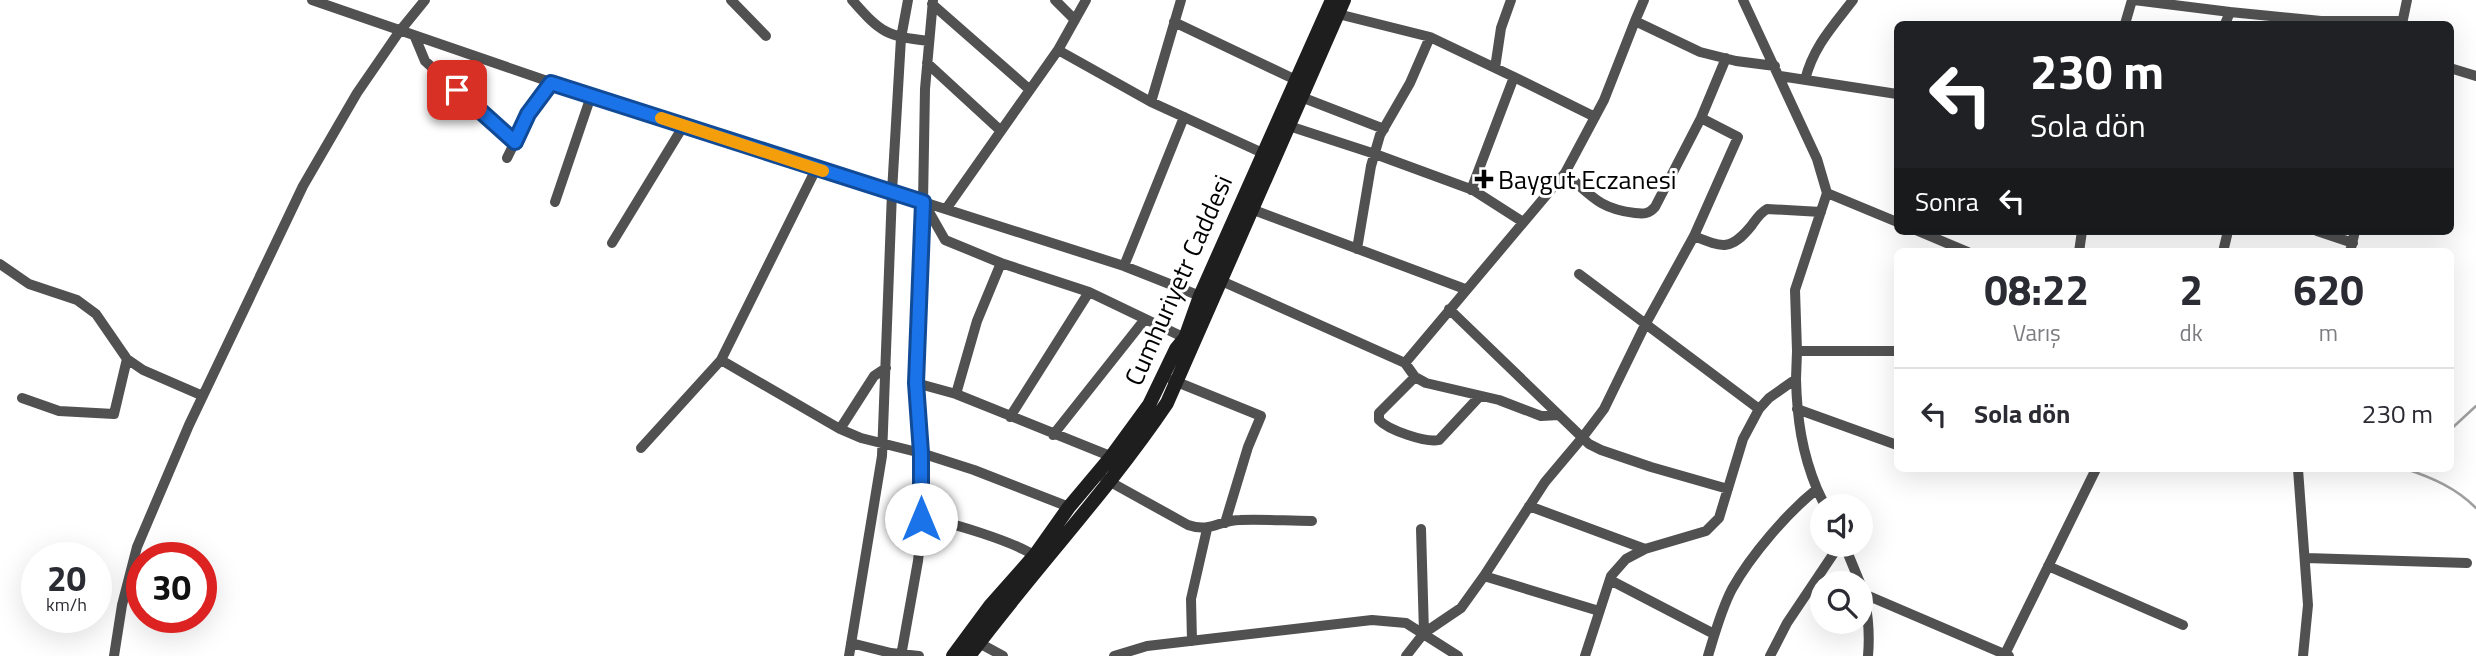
<!DOCTYPE html>
<html lang="tr">
<head>
<meta charset="utf-8">
<style>
  body { margin:0; font-family:"Titillium Web",sans-serif; background:#f2f2f3; color:#2b2b33; height:100vh; display:flex; flex-direction:column; font-size:26px; white-space:nowrap }
  * { box-sizing:border-box; margin:0 }
  p { font-size:23px; color:#7c7c81 }
  .icon { flex:none; width:38px; height:38px; fill:none; stroke:currentColor; stroke-width:2; stroke-linecap:round; stroke-linejoin:round }
  .map { position:relative; flex:1; overflow:hidden }
  .panel { position:absolute; left:1894px; top:248px; width:560px; height:224px; display:flex; flex-direction:column; background:#fff; border-radius:10px; box-shadow:0 7px 28px #0002 }
  .panel>* { flex:none }
  .guide { position:absolute; left:1894px; top:21px; width:560px; height:214px; border-radius:10px; box-shadow:0 7px 28px #0002; background:#202124; color:#fff; overflow:hidden }
  .controls { position:absolute; left:1810px; top:494px; display:grid; gap:14px }
  .controls a { display:grid; place-items:center; width:63px; height:63px; border-radius:50%; background:#fff; box-shadow:0 7px 28px #0002; font-size:35px }
  .speed { position:absolute; left:21px; top:542px; display:flex; gap:14px; font-size:35px; font-weight:700; text-align:center }
  .speed>* { display:grid; place-content:center; width:91px; height:91px; border-radius:50%; background:#fff; box-shadow:0 7px 28px #0002; line-height:1 }
  .speed small { font-size:18px; font-weight:400 }
  .speed .limit { border:10px solid #d22; background:#fff; color:#111 }
  .pin { position:absolute; display:grid; place-items:center; width:60px; height:60px; color:#fff; margin:-30px; border-radius:14px; box-shadow:0 4px 10px #0006 }
  .me { position:absolute; width:77px; margin:-38px; rotate:0deg; stroke-linejoin:round; filter:drop-shadow(0 0 5px #0008) }
  .turn { display:flex; align-items:center; gap:24px; height:147px; padding:0 21px; font-size:32px }
  .turn .icon { width:91px; height:91px; stroke-width:2.5 }
  .turn b { display:block; font-size:49px; line-height:60px }
  .then { display:flex; align-items:center; height:66px; padding:0 21px; background:#0003; gap:14px; font-size:26px }
  .eta { display:flex; justify-content:space-evenly; align-items:center; height:119px; text-align:center }
  .eta b { font-size:42px; font-weight:700; line-height:49px }
  ul { padding:0; list-style:none }
  li { display:flex; align-items:center; gap:21px; height:91px; padding:0 21px; border-top:2px solid #e1e1e2 }
  li div { flex:1 }
  li b { display:block; font-size:26px }
  li em { font-style:normal }
  .map>svg:first-child { display:block }
  .lines { fill:none; stroke-linecap:round; stroke-linejoin:round }
  .stream { stroke:#9f9f9f; stroke-width:2.5 }
  .street { stroke:#515151; stroke-width:10 }
  .secondary { stroke:#1e1e1e; stroke-width:14 }
  .route-casing { stroke:#114b97; stroke-width:18 }
  .route { stroke:#1a73e8; stroke-width:12 }
  .slow { stroke:#f59e0b; stroke-width:12 }
  .poi-dot { fill:#000; stroke:#fff; stroke-width:2.5 }
  .labels { text-anchor:middle; dominant-baseline:central; stroke-width:6; stroke-linejoin:round; paint-order:stroke }
  .poi-label { font-size:26px; fill:#000; stroke:#fff; text-anchor:start }
  .street-label { font-size:26px; fill:#000; stroke:#fff }
</style>
</head>
<body>
<div class="map">
<svg width="2476" height="656" viewBox="0 0 2476 656">
  <rect width="100%" height="100%" fill="#fff"/>
  <g class="lines">
    <path class="stream" d="M 2450,430 L 2476,406
      M 2406,469 C 2433,478 2456,488 2476,508"/>
    <path class="street" d="M 312,0 L 591,96 L 1124,266 L 1200,296
      M 731,0 L 766,36
      M 852,0 C 881,33 886,36 929,41
      M 1055,0 L 1075,20
      M 1644,0 L 1635,21 L 1700,52 L 1736,61 L 1775,66
      M 1743,0 L 1817,159 L 1827,193 L 1795,290 L 1797,351 L 1897,351
      M 2134,0 L 2230,12
      M 932,4 L 1030,90
      M 1336,10 L 1338,14 L 1430,37 L 1514,77
      M 1635,21 L 1604,100 L 1565,173 C 1591,195 1599,209 1635,213 C 1644,214 1649,214 1655,207 L 1701,118 L 1726,58
      M 1174,22 L 1296,80
      M 2125,24 L 2132,0
      M 2225,24 L 2230,12 L 2321,21 L 2403,21
      M 2402,24 L 2407,0
      M 415,37 L 425,61 L 515,142
      M 1058,50 L 1151,102 L 1267,155
      M 927,63 L 1001,131
      M 1495,68 L 1501,28 L 1511,0
      M 2450,68 L 2476,76
      M 1780,76 L 1897,94
      M 1805,80 C 1813,47 1833,26 1853,0
      M 1296,95 L 1384,129
      M 1151,102 L 1181,0
      M 1289,126 L 1375,154 L 1473,190 L 1523,222
      M 507,158 L 528,115 L 551,83
      M 816,169 L 721,360 L 840,429 L 861,438 L 921,453 L 974,470 L 1069,507
      M 1471,190 L 1514,77 L 1595,117
      M 1827,193 L 1897,222
      M 555,202 L 591,96
      M 924,203 L 945,240 L 1001,263 L 1089,292 L 1185,338
      M 946,209 L 1058,50 L 1086,0
      M 1251,209 L 1465,289
      M 1918,231 L 1968,252
      M 2317,231 L 2353,243
      M 1694,236 C 1723,248 1731,251 1752,225 C 1757,218 1760,213 1767,209 L 1821,212
      M 612,243 L 684,125
      M 1357,249 L 1371,166 L 1380,135 L 1410,83 L 1430,37
      M 2079,252 L 2082,231
      M 2223,252 L 2228,231
      M 2350,252 L 2355,231
      M 0,264 L 29,284 L 77,300 L 96,314 L 127,359 L 143,370 L 203,396
      M 1124,266 L 1184,117
      M 1579,274 L 1759,409 L 1769,398 L 1796,379 L 1797,351
      M 1217,279 L 1405,363 L 1565,173
      M 1449,309 L 1589,444 L 1601,450 L 1651,467 L 1728,489
      M 1405,363 L 1415,377 L 1426,383 L 1499,400 L 1541,416 L 1559,415
      M 1415,377 L 1379,413 L 1379,420 C 1388,430 1426,443 1439,440 L 1480,396
      M 1796,379 C 1797,419 1802,453 1817,489
      M 1172,380 L 1261,416 L 1248,447 L 1225,523
      M 916,383 L 956,394 L 1115,458
      M 956,394 L 977,321 L 1001,263
      M 22,398 L 59,411 L 114,414 L 127,359
      M 1797,409 L 1897,445
      M 1010,417 L 1089,292
      M 840,429 L 874,376 L 886,368
      M 1053,435 L 1145,319
      M 641,448 L 721,360
      M 2298,469 L 2308,605 L 2303,656
      M 1105,479 L 1188,525 C 1211,533 1219,520 1240,520 C 1264,519 1288,521 1312,521
      M 1529,506 L 1645,549
      M 921,519 C 944,519 1022,544 1039,559
      M 1421,529 L 1424,633
      M 1844,544 L 1860,583
      M 2306,558 L 2467,563
      M 2048,566 L 2183,625
      M 1610,580 L 1714,634
      M 1860,584 C 1868,605 1870,633 1868,656
      M 1864,594 L 2009,656
      M 1599,611 L 1484,576 L 1545,482 L 1582,438 L 1604,409 L 1645,325 L 1694,236 L 1738,137 L 1701,118
      M 1192,641 L 1191,599 L 1207,529
      M 851,643 L 891,653 L 919,656
      M 979,643 L 1003,656
      M 2005,654 L 2096,469
      M 114,656 L 122,605 L 137,547 L 189,425 L 303,186 L 357,93 L 399,32 L 425,0
      M 849,656 L 882,456 L 892,192 L 901,38 L 908,0
      M 901,656 L 918,561 L 921,532 L 921,453 L 916,383 L 923,202 L 925,89 L 933,0
      M 1114,656 L 1147,646 L 1372,620 L 1406,623 L 1458,656
      M 1406,656 L 1424,633 L 1461,608 L 1484,576
      M 1585,656 L 1611,576 L 1626,559 L 1645,549 L 1706,531 L 1719,518 L 1743,439 L 1759,409
      M 1708,656 C 1715,633 1721,610 1732,589 C 1751,555 1787,513 1817,489 L 1825,506
      M 1770,656 L 1787,623 L 1840,544"/>
    <path class="secondary" d="M 953,656 L 990,606 L 1035,555 L 1069,507 L 1111,457 L 1149,405 L 1176,349 L 1185,338 L 1200,296 L 1332,0
      M 969,656 C 1033,570 1107,492 1167,403 L 1344,0"/>
  </g>
  <g class="lines">
    <defs>
      <path id="route" d="M 457,90 L 515,142 L 528,114 L 551,83 L 923,202 L 916,383 L 921,453 L 921,519"/>
    </defs>
    <use href="#route" class="route-casing"/>
    <use href="#route" class="route"/>
    <path class="slow" d="M 661,118 L 823,171"/>
  </g>
  <path class="poi-dot" d="M1480.5 168.5h7v7h7v7h-7v7h-7v-7h-7v-7h7z"/>
  <g class="labels">
    <g class="poi-label">
      <text x="1498" y="179">Baygut Eczanesi</text>
    </g>
    <g class="street-label">
      <text transform="translate(1178 280) rotate(-66)">Cumhuriyetr Caddesi</text>
    </g>
  </g>
</svg>
<div class="controls">
<a><svg class="icon" aria-label="sound" viewBox="0 0 24 24"><path d="M4 9h4l5-4v14l-5-4H4zM17 9q2 3 0 6"/></svg></a>
<a><svg class="icon" aria-label="search" viewBox="0 0 24 24"><circle cx="10" cy="10" r="6"/><path d="M15 15l6 6"/></svg></a>
</div>
<div class="speed"><div>20<small>km/h</small></div><div class="limit">30</div></div>
<div class="pin" style="left:457px;top:90px;background:#d93025"><svg class="icon" aria-label="arrive" viewBox="0 0 24 24"><path d="M6 21V4h12l-3 4 3 4H6"/></svg></div>
<svg class="me" style="left:921px;top:519px" viewBox="-20 -20 40 40"><circle r="19" fill="#fff"/><path d="M0-13L10 11 0 6-10 11z" fill="#1a73e8"/></svg>
<div class="guide">
<div class="turn"><svg class="icon" aria-label="left" viewBox="0 0 24 24"><path d="M17 20v-9H6M10 6l-5 5 5 5"/></svg><div><b>230 m</b>Sola dön</div></div>
<div class="then">Sonra<svg class="icon" aria-label="left" viewBox="0 0 24 24"><path d="M17 20v-9H6M10 6l-5 5 5 5"/></svg></div>
</div>
<section class="panel">
<div class="eta">
<div><b>08:22</b><p>Varış</p></div>
<div><b>2</b><p>dk</p></div>
<div><b>620</b><p>m</p></div>
</div>
<ul>
<li><svg class="icon" aria-label="left" viewBox="0 0 24 24"><path d="M17 20v-9H6M10 6l-5 5 5 5"/></svg><div><b>Sola dön</b></div><em>230 m</em></li>
</ul>
</section>
</div>
</body>
</html>
